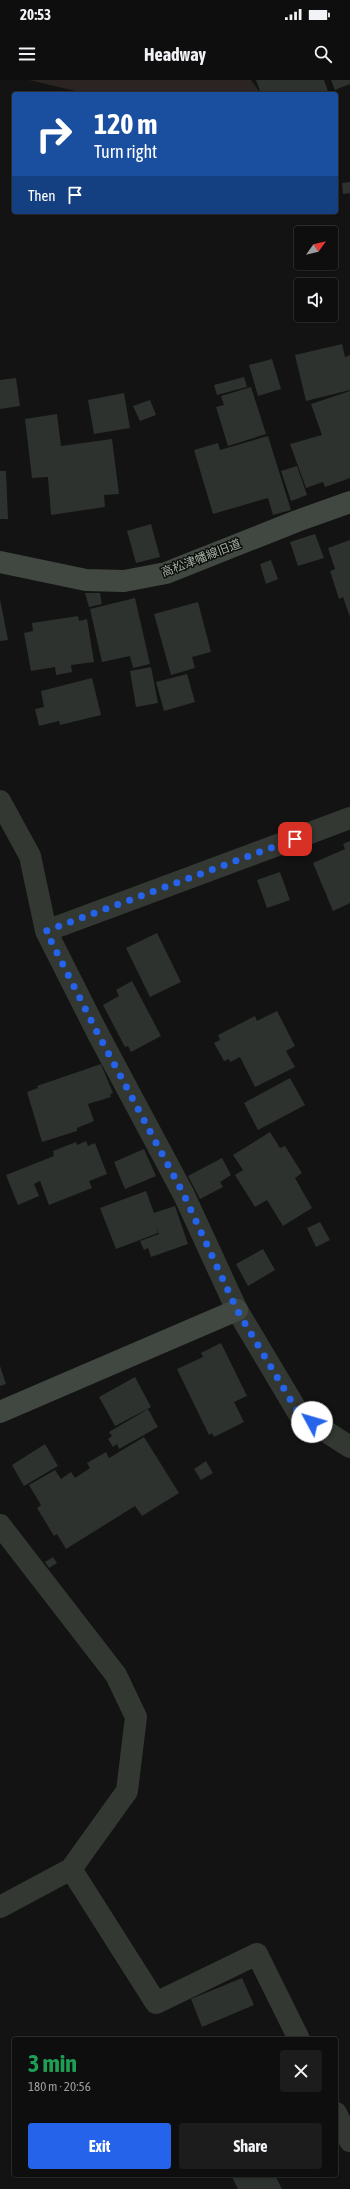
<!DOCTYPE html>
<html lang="en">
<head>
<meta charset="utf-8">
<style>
  body { margin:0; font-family:"Asap Condensed","Noto Sans JP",sans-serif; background:#1c1c1c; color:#f1f3f6; height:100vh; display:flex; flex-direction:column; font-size:15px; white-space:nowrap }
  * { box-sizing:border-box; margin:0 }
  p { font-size:13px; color:#9b9c9e }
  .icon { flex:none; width:22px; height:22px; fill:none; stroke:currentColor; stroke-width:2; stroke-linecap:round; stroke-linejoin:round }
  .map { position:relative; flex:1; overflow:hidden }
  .drawer { position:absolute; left:12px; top:1957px; width:326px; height:140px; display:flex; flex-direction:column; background:#0e0e0e; border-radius:4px; box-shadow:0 1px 3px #0004,0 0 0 1px #2e2e2e }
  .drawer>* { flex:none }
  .guide { position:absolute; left:12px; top:12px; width:326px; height:122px; border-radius:4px; box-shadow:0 1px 3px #0004,0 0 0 1px #2e2e2e; background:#1a4fa0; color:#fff; overflow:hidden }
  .needle { width:26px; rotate:56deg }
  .tools { position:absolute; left:294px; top:146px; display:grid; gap:8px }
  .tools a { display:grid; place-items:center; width:44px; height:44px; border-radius:4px; background:#0e0e0e; box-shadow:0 1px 3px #0004,0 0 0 1px #2e2e2e; font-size:20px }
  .pin { position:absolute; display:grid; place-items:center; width:34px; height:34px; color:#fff; margin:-17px; border-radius:8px; box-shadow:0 2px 6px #0006 }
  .me { position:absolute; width:44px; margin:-22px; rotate:309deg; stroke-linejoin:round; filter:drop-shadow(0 0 3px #0008) }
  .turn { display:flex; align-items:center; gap:14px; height:84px; padding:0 16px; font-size:18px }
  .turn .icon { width:52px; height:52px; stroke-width:2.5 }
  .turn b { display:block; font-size:28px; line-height:34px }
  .then { display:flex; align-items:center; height:38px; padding:0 16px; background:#0003; gap:8px; font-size:15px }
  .round { display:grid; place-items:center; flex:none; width:42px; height:42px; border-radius:4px; background:#1c1c1c }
  .summary { display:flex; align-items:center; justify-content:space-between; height:68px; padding:0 16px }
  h1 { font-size:24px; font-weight:700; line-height:30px; color:#1e9e55 }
  .button { display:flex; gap:8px; margin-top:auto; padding:8px 16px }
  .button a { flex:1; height:46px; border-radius:4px; background:#2563eb; color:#fff; font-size:16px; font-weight:700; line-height:46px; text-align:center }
  .button a+a { background:#1c1c1c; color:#f1f3f6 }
  .status { display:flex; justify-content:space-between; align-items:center; height:28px; padding:0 20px; background:#0e0e0e; direction:ltr }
  .status svg { height:11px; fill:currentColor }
  header { display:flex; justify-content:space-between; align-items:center; height:52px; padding:0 16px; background:#0e0e0e; font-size:18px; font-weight:700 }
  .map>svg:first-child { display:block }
  .green { fill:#2b2422 }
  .building { fill:#2e322f }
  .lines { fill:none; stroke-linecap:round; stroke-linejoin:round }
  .street { stroke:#333833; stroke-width:22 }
  .secondary { stroke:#414841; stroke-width:22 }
  .route { stroke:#2563eb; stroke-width:7; stroke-dasharray:0 12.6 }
  .labels { text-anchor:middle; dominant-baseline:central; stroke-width:3; stroke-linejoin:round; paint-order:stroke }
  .street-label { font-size:12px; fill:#a5b3a3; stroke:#0d0e0d }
</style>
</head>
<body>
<div class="status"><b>20:53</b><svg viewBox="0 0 49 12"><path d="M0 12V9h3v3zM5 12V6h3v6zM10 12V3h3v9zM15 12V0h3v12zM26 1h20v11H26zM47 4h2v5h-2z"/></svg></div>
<header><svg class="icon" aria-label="menu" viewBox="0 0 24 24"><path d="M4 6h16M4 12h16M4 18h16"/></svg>Headway<svg class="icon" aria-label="search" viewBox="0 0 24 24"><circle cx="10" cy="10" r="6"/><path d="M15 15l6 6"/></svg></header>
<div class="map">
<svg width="350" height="2109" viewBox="0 0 350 2109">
  <rect width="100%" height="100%" fill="#121312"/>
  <path class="green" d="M 29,0 L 251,0 L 261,14 L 88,14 Z"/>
  <path class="building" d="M 256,0 L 324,0 L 329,14 L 261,14 Z
    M 331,0 L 350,0 L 350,4 L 335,10 Z
    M 350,102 L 350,113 L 343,114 L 342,103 Z
    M 342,264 L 345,277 L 350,275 L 350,310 L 306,321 L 295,275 Z
    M 272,279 L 281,309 L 258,316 L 249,285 Z
    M 244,297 L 247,307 L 217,315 L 214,305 Z
    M 16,298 L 20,326 L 0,329 L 0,300 Z
    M 251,307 L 266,354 L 228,366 L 216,327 L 224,325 L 221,316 Z
    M 350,311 L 350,398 L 325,407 L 323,402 L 306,408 L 290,364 L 322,355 L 311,324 Z
    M 124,313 L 130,348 L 94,354 L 88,320 Z
    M 150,320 L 156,335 L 140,341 L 133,326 Z
    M 57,334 L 61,366 L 112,359 L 119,414 L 104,415 L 105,427 L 51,435 L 48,397 L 32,398 L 25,339 Z
    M 268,356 L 291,430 L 273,435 L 268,418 L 213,434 L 194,370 L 218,363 L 220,370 Z
    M 297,386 L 307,415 L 291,421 L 281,391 Z
    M 0,391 L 6,391 L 8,439 L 0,439 Z
    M 151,444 L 160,477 L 136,483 L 127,451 Z
    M 315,454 L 324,478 L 298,486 L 290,462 Z
    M 350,460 L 350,537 L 343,517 L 339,519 L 330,491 L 335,489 L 328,468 Z
    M 271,480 L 278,499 L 266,504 L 260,484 Z
    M 85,513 L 100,513 L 102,524 L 89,527 Z
    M 135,518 L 150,584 L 133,588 L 130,576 L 102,582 L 90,529 Z
    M 0,519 L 8,560 L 0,561 Z
    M 198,522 L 211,572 L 192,577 L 195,588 L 171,595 L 154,534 Z
    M 78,536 L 79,541 L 87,539 L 94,582 L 71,585 L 72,592 L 56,595 L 55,587 L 31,591 L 24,553 L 33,551 L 32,543 Z
    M 151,587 L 158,623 L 136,627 L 130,591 Z
    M 187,594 L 195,622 L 164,631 L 156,602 Z
    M 92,598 L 101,635 L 60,645 L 59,641 L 39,646 L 35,629 L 44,627 L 41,611 Z
    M 350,761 L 350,823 L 333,831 L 313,783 L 345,769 L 343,764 Z
    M 280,792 L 290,820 L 267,828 L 257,800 Z
    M 157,853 L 181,902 L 150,917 L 126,868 Z
    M 132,901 L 161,956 L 131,972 L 128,966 L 125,967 L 103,925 L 119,916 L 116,910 Z
    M 277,931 L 295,966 L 286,971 L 295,987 L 255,1007 L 240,977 L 230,982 L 229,979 L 224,981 L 214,963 L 220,960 L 218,955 L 255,936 L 257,941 Z
    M 101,984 L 113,1013 L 110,1014 L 111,1017 L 88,1024 L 94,1041 L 77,1048 L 77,1051 L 42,1062 L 27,1012 L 38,1008 L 37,1006 Z
    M 290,998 L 305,1025 L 258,1050 L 244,1023 Z
    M 270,1052 L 280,1068 L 285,1066 L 302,1093 L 295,1098 L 312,1128 L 283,1146 L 267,1120 L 255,1127 L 235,1095 L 243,1090 L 233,1075 Z
    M 86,1061 L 88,1066 L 95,1063 L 107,1094 L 89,1101 L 92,1108 L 49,1125 L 40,1101 L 34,1104 L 39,1116 L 18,1125 L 6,1095 L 54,1076 L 53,1071 L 76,1062 L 77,1065 Z
    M 144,1069 L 156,1096 L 125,1109 L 114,1082 Z
    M 222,1078 L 231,1095 L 220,1102 L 223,1107 L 200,1119 L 188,1096 Z
    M 146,1111 L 154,1133 L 175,1126 L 188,1164 L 151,1177 L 148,1168 L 144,1170 L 140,1161 L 159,1154 L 155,1145 L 160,1143 L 155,1145 L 158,1153 L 116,1169 L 100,1128 Z
    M 320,1142 L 330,1160 L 316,1167 L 307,1148 Z
    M 263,1169 L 275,1190 L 248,1206 L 236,1184 Z
    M 221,1263 L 247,1316 L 234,1322 L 244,1342 L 214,1357 L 212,1353 L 209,1355 L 177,1289 L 203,1277 L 201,1273 Z
    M 0,1286 L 6,1304 L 0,1306 Z
    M 135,1297 L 151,1327 L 115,1346 L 99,1317 Z
    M 148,1329 L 158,1347 L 119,1369 L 117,1364 L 113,1367 L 108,1359 L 112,1356 L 109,1352 Z
    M 144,1357 L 179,1413 L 142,1436 L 135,1426 L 66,1469 L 57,1454 L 54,1456 L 37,1428 L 41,1425 L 29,1405 L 55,1390 L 61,1399 L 71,1392 L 75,1398 L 90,1388 L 87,1383 L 106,1372 L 109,1378 Z
    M 45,1364 L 58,1386 L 24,1406 L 12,1385 Z
    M 206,1381 L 213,1393 L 201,1400 L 194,1389 Z
    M 53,1477 L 57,1483 L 49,1488 L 45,1482 Z
    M 242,1898 L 254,1925 L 202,1947 L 191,1919 Z
    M 231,2095 L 275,2095 L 282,2109 L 238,2109 Z"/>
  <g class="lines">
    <path class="street" d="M 0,721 L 30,776 L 46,851 L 97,952 L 184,1115 L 237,1230 L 299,1334 L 350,1367
      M 46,851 L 350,738
      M 0,1445 L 116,1595 L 136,1637 L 127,1711 L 71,1789 L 0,1827
      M 71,1789 L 156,1923 L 257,1874 L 299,1959
      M 336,2033 L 350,2061"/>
    <path class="secondary" d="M 0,482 L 86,500 L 124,501 L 166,493 L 297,441 L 350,422
      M 0,1332 L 237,1230"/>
  </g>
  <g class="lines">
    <path class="route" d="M 295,759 L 46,851 L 97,952 L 184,1115 L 237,1230 L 299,1334 L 312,1342"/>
  </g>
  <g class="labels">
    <g class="street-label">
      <text transform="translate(201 478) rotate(-21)">高松津幡線旧道</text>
    </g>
  </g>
</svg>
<div class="tools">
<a><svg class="needle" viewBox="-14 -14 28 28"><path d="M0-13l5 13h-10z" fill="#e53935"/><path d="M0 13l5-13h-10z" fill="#9b9c9e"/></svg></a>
<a><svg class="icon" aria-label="sound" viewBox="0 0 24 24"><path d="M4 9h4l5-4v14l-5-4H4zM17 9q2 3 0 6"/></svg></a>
</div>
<div class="pin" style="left:295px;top:759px;background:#d93025"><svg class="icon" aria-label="arrive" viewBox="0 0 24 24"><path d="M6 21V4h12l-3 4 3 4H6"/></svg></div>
<svg class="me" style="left:312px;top:1342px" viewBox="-20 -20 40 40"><circle r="19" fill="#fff"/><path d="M0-13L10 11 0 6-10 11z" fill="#2563eb"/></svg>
<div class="guide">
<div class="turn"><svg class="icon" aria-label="right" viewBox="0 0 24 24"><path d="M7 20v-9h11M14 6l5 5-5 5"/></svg><div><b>120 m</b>Turn right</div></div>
<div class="then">Then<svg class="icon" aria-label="arrive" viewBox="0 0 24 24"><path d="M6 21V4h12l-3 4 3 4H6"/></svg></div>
</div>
<section class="drawer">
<div class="summary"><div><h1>3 min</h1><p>180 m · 20:56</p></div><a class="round"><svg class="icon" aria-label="close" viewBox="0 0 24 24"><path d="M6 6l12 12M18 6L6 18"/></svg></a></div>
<div class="button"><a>Exit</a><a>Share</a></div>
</section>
</div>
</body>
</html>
